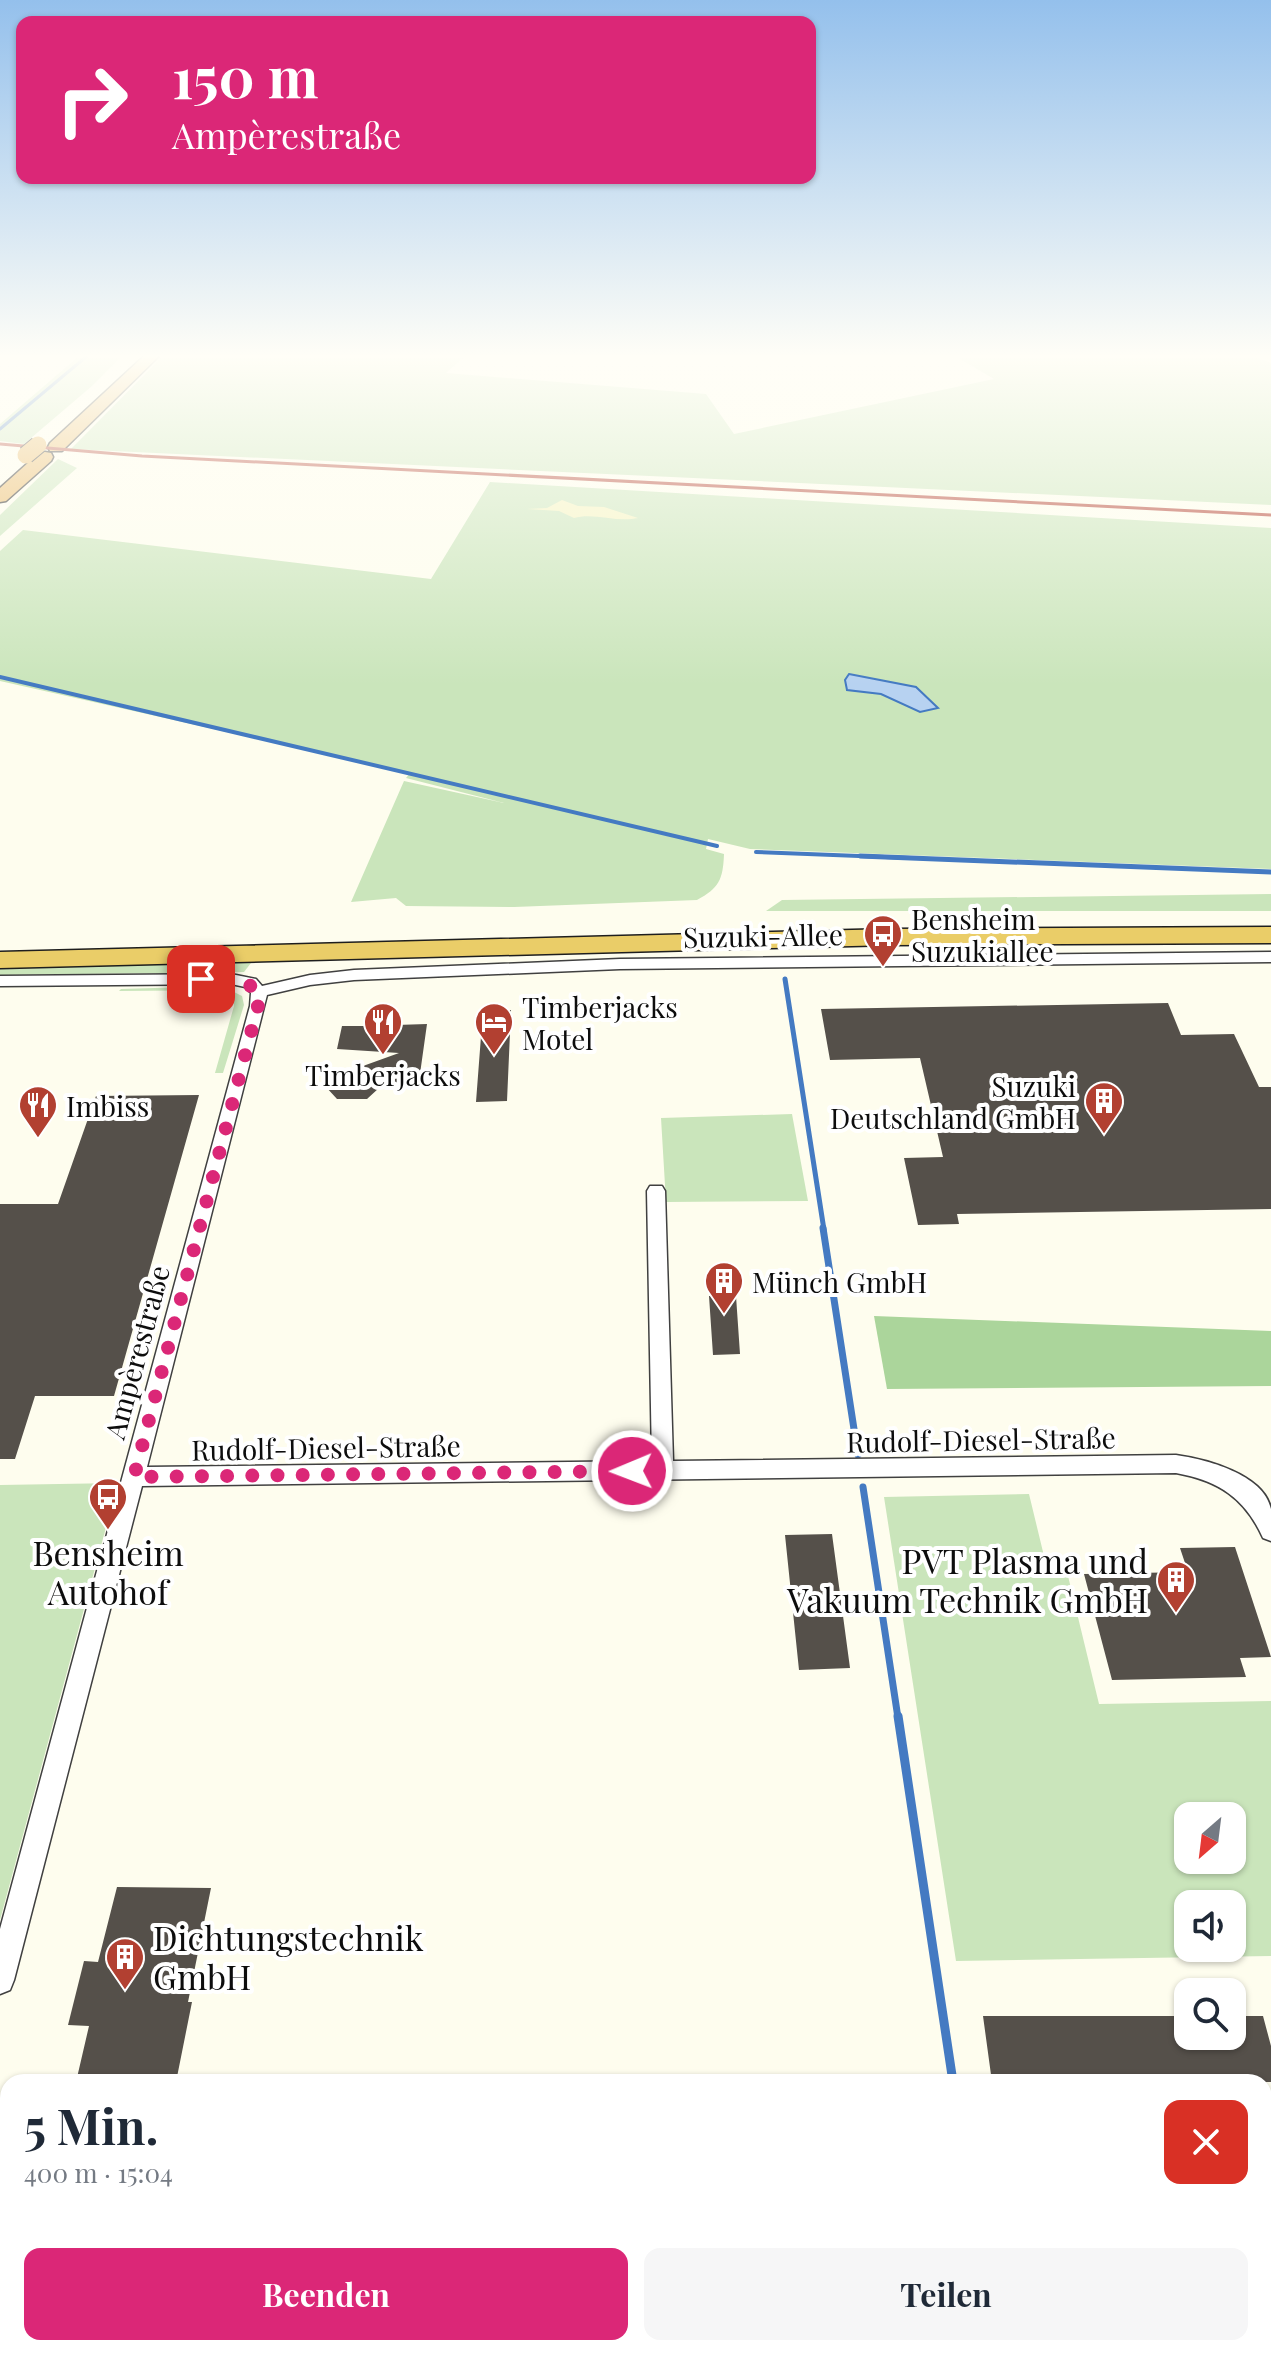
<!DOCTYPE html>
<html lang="de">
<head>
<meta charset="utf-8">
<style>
  body { margin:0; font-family:"Playfair Display",serif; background:#f6f6f7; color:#1f2937; height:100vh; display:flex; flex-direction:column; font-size:30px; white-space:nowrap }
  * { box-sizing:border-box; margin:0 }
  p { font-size:26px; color:#747a83 }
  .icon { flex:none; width:44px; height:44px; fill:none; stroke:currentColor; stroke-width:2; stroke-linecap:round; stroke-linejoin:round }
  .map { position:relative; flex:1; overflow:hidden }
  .drawer { position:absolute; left:0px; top:2074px; width:1272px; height:282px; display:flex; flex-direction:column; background:#fff; border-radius:24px 24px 0 0; box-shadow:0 2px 6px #0004 }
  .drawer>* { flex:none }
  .hud { position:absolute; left:16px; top:16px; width:800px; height:168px; border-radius:16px; box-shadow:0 2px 6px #0004; background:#db2777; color:#fff; overflow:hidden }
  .needle { width:52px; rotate:208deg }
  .tools { position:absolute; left:1174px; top:1802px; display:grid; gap:16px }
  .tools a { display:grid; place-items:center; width:72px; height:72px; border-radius:16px; background:#fff; box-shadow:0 2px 6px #0004; font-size:40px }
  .pin { position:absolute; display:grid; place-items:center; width:68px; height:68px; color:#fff; margin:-34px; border-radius:16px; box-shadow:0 4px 12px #0006 }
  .me { position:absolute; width:88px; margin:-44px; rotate:269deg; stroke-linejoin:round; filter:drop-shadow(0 0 6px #0008) }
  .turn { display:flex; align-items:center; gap:28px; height:168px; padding:0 24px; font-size:36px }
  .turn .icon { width:104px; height:104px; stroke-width:2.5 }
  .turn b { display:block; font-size:56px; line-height:68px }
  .round { display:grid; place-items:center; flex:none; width:84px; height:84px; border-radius:16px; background:#f6f6f7 }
  .head { display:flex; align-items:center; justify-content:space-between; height:136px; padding:0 24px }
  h1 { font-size:48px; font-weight:700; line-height:60px }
  .button { display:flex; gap:16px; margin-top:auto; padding:16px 24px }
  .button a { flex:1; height:92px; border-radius:16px; background:#db2777; color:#fff; font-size:32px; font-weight:700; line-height:92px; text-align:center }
  .button a+a { background:#f6f6f7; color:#1f2937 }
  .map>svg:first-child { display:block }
  .green { fill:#cae5bb; fill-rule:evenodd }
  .forest { fill:#abd59b }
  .sand { fill:#f5f3bf }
  .water { fill:#b7d2f1; stroke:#447ac2; stroke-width:2 }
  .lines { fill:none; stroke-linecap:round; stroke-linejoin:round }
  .stream-far4 { stroke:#447ac2; stroke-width:3 }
  .stream-far3 { stroke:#447ac2; stroke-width:4 }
  .stream-far2 { stroke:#447ac2; stroke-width:5 }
  .stream-far1 { stroke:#447ac2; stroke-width:7 }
  .stream { stroke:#447ac2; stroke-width:9 }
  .building { fill:#55504a }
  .minor-casing { stroke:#404040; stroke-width:3 }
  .trunk-casing { stroke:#1e1e1e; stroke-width:3 }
  .motorway-casing { stroke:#1e1e1e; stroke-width:3 }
  .minor { fill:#fff; fill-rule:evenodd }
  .trunk { fill:#eacd68; fill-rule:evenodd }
  .motorway { fill:#e8b662; fill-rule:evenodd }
  .rail { stroke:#b24031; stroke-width:3 }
  .motorway-bridge-casing { stroke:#1e1e1e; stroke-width:19; stroke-linecap:butt }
  .motorway-bridge { stroke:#e8b662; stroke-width:17 }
  .route { stroke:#db2777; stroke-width:14; stroke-dasharray:0 25.2 }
  .labels { text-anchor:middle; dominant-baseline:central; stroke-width:8; stroke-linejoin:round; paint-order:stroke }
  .poi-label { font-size:28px; fill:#0d0d0d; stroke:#fff; text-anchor:start }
  .street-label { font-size:28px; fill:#0d0d0d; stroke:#fff }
  .near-poi-label { font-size:34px; fill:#0d0d0d; stroke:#fff }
</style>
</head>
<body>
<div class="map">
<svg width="1271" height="2355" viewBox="0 0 1271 2355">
  <rect width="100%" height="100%" fill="#fefdee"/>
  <path class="green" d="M 79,356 L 122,356 L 92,386 L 24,444 L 0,441 L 0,424 Z
    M 163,356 L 465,356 L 446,373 L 706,394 L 734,434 L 994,379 L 955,356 L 1252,356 L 1271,363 L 1271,505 L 71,449 Z
    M 58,459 L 77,468 L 0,536 L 0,515 Z
    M 490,482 L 1271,528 L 1271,869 L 750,849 L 708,839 L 706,849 L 724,854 C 723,880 719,888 697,900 L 514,907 L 406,906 L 396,898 L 351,902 L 404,781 L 504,803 L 406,778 L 410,773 L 0,681 L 0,551 L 23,530 L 431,579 Z
    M 1271,894 L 1271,911 L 766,911 L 782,900 Z
    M 227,961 L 251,963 L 244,972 L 0,975 L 0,966 Z
    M 222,986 L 242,996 L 244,1005 L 223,1073 L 215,1073 L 234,1006 L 232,990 L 119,991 L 121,989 Z
    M 792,1114 L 808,1201 L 666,1202 L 661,1118 Z
    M 118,1483 L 0,1920 L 0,1485 Z
    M 1029,1494 L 1044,1556 L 1068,1576 L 1099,1704 L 1271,1701 L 1271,1956 L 956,1961 L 884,1497 ZM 1188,1816 L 1232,1816 L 1232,1860 L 1188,1860 ZM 1188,1904 L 1232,1904 L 1232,1948 L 1188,1948 Z"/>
  <path class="forest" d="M 874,1316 L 1271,1331 L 1271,1386 L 887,1389 Z"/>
  <path class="sand" d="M 562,500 L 578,506 L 604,507 L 638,518 C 617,523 594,512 574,518 L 559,511 L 527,509 L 547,508 Z"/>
  <path class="water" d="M 849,674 L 916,687 L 938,708 L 920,712 L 881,694 L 847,690 L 845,680 Z"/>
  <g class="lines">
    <path class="stream-far4" d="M 0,429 L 87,356"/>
    <path class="stream-far3" d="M 0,677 L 717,846
      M 756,852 L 911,858"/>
    <path class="stream-far2" d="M 860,856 L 1271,872
      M 785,979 L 824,1230"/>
    <path class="stream-far1" d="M 823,1228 L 858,1455
      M 863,1487 L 898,1718"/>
    <path class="stream" d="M 898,1716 L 953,2082
      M 994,2348 L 995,2355"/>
  </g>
  <path class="building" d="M 1168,1003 L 1181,1035 L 1234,1034 L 1259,1087 L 1271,1087 L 1271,1209 L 957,1214 L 959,1224 L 918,1225 L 904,1158 L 943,1157 L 920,1058 L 830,1060 L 821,1009 Z
    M 483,1010 L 511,1010 L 507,1101 L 476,1102 Z
    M 396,1020 L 396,1025 L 427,1024 L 418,1088 L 379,1088 L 367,1099 L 337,1099 L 326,1087 L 327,1079 L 399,1053 L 337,1049 L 342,1026 L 373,1026 L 374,1021 Z
    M 199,1095 L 114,1396 L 35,1396 L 15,1459 L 0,1459 L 0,1204 L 58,1204 L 96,1096 Z
    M 709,1296 L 736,1296 L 740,1354 L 713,1355 Z
    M 832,1534 L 850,1668 L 799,1670 L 785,1535 Z
    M 1235,1547 L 1271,1657 L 1240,1658 L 1246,1677 L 1112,1680 L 1084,1574 L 1188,1572 L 1180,1548 Z
    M 117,1887 L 211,1888 L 188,2002 L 192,2002 L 176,2082 L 76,2082 L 89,2026 L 68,2025 L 84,1961 L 98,1962 Z
    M 983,2016 L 1188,2016 L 1188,2036 L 1232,2036 L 1232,2016 L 1263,2016 L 1271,2046 L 1271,2082 L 992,2082 Z"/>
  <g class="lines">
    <defs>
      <path id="minor" d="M 1271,952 L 1271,962 L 620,969 L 354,980 L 310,985 L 267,995 L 147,1467 L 652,1461 L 647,1191 L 650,1186 L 662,1186 L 665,1191 L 673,1461 L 1176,1455 C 1205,1459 1264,1474 1271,1509 C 1271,1519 1271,1531 1271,1541 L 1263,1538 C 1245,1498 1219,1481 1176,1473 L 142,1486 L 14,1980 L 10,1990 L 0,1994 L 0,1929 L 250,1006 L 251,993 L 245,987 L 231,984 L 0,986 L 0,976 L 231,974 L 256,979 L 262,986 L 310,975 L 354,970 L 620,959 Z"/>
      <path id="trunk" d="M 1271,927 L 1271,943 L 892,945 L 0,968 L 0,952 L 892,929 Z"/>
      <path id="motorway" d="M 144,356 L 159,356 L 62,451 L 50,451 L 48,447 L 50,443 Z
        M 45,452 L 51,453 L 53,457 L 51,461 L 6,501 L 0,502 L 0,488 L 39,453 Z"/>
    </defs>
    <use href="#minor" class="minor-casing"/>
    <use href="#trunk" class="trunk-casing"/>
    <use href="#motorway" class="motorway-casing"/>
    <use href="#minor" class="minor"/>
    <use href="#trunk" class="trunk"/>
    <use href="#motorway" class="motorway"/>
    <path class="rail" d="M 0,444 L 142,456 L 1271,515"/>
    <defs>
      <path id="motorway-bridge" d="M 26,455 L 38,445"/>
    </defs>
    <use href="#motorway-bridge" class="motorway-bridge-casing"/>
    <use href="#motorway-bridge" class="motorway-bridge"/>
  </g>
  <linearGradient id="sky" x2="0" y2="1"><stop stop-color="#94c0ec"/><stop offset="0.52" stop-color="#fffef7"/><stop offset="1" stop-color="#fffef7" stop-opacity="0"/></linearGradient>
  <rect width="1271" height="685" fill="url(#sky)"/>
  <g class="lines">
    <path class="route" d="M 201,979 C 222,979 242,977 259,992 L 258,1006 L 134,1477 L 632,1471"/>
  </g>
  <defs>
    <symbol id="bus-pin" viewBox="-11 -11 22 30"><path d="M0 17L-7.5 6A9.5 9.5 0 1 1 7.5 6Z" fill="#b24031" stroke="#fff"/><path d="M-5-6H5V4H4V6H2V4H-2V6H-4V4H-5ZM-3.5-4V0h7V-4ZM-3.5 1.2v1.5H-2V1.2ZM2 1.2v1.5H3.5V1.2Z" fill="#fff"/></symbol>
    <symbol id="restaurant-pin" viewBox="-11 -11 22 30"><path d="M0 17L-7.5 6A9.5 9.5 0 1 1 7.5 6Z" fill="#b24031" stroke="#fff"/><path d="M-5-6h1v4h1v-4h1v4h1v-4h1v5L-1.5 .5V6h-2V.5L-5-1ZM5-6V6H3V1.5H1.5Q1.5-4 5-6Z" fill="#fff"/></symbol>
    <symbol id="hotel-pin" viewBox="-11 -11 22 30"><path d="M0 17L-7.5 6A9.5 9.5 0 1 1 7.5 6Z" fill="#b24031" stroke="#fff"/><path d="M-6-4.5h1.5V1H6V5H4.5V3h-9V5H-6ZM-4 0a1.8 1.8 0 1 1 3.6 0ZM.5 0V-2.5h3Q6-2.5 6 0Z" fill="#fff"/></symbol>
    <symbol id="building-pin" viewBox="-11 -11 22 30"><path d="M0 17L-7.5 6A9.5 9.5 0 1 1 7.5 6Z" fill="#b24031" stroke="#fff"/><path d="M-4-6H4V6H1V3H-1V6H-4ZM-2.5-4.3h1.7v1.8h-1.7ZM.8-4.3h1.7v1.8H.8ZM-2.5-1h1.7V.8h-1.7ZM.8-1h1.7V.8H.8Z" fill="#fff"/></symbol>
  </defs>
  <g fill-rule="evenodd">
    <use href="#bus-pin" x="861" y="912" width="44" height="60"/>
    <use href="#restaurant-pin" x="361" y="1000" width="44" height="60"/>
    <use href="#hotel-pin" x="472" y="1000" width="44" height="60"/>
    <use href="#building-pin" x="1082" y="1079" width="44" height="60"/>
    <use href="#restaurant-pin" x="16" y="1083" width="44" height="60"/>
    <use href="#building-pin" x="702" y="1259" width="44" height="60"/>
    <use href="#bus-pin" x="86" y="1475" width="44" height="60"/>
    <use href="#building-pin" x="1154" y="1558" width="44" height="60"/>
    <use href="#building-pin" x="103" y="1935" width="44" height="60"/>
  </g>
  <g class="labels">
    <g class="poi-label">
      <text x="911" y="918">Bensheim<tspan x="911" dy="32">Suzukiallee</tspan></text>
      <text x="522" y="1006">Timberjacks<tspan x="522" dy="32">Motel</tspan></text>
      <text x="383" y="1074" text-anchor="middle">Timberjacks</text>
      <text x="1076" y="1085" text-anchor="end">Suzuki<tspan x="1076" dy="32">Deutschland GmbH</tspan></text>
      <text x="66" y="1105">Imbiss</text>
      <text x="752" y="1281">Münch GmbH</text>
    </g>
    <g class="street-label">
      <text transform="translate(763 935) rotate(-1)">Suzuki-Allee</text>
      <text transform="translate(136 1352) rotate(-75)">Ampèrestraße</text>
      <text transform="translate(981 1439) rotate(-1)">Rudolf-Diesel-Straße</text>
      <text transform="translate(326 1447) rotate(-1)">Rudolf-Diesel-Straße</text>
    </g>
    <g class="near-poi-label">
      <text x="108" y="1552">Bensheim<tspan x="108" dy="39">Autohof</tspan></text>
      <text x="1148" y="1560" text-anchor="end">PVT Plasma und<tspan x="1148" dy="39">Vakuum Technik GmbH</tspan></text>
      <text x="153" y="1937" text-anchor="start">Dichtungstechnik<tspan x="153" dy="39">GmbH</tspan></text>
    </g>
  </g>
</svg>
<div class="tools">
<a><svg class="needle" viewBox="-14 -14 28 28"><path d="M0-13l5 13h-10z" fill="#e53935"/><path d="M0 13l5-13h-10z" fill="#747a83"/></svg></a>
<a><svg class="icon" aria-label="sound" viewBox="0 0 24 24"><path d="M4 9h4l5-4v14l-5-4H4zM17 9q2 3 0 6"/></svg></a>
<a><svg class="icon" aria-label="search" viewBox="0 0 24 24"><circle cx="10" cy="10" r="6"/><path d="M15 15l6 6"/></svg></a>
</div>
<div class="pin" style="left:201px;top:979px;background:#d93025"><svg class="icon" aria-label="arrive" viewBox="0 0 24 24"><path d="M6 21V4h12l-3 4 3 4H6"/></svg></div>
<svg class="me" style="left:632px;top:1471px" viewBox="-20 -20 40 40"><circle r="17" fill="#db2777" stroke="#fff" stroke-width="3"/><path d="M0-11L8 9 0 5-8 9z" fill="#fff"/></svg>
<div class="hud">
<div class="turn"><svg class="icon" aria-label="right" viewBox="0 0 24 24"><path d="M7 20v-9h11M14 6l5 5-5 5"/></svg><div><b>150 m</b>Ampèrestraße</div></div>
</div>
<section class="drawer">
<div class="head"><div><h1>5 Min.</h1><p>400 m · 15:04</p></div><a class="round" style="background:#d93025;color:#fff"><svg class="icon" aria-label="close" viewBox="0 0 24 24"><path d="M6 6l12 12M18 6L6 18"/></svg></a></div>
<div class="button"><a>Beenden</a><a>Teilen</a></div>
</section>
</div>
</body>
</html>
